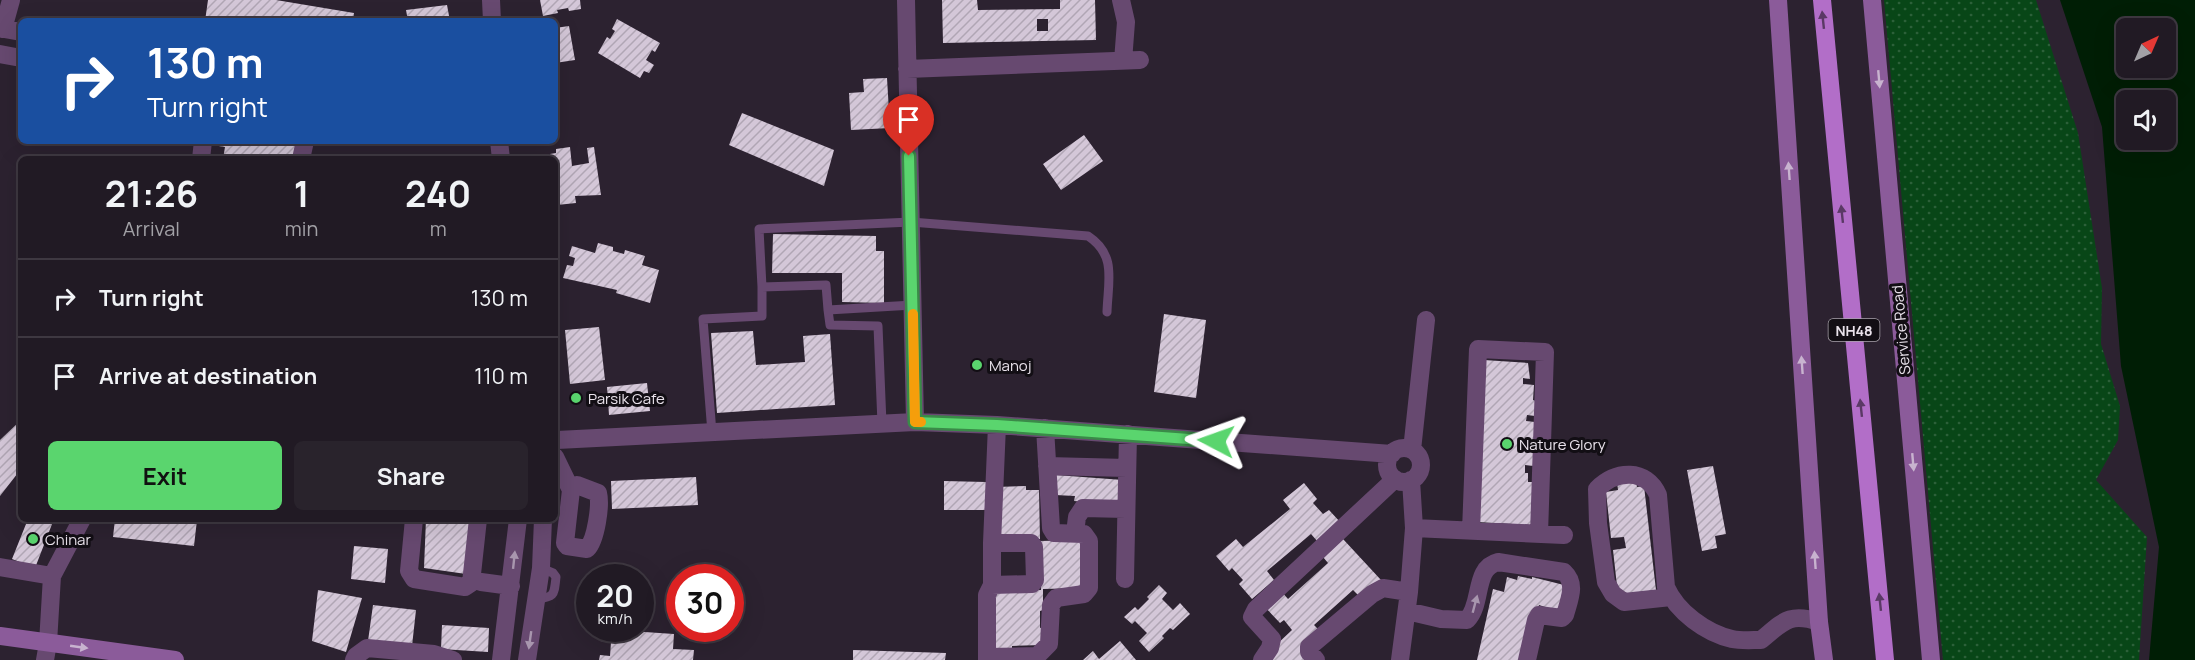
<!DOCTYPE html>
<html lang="en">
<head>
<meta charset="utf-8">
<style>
  body { margin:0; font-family:Manrope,sans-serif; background:#29232c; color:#f1f3f6; height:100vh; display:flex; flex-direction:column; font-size:22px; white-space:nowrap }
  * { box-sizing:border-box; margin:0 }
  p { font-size:20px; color:#a2a1a6 }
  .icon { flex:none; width:33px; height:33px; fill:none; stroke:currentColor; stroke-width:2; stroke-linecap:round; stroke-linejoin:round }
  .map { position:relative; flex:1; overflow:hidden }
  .sheet { position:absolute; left:18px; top:156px; width:540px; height:366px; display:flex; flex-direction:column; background:#211a24; border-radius:9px; box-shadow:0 6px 24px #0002,0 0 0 2px #3e3841 }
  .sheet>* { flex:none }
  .guide { position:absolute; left:18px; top:18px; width:540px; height:126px; border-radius:9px; box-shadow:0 6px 24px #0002,0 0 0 2px #3e3841; background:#1a4fa0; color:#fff; overflow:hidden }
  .needle { width:39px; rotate:44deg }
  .fabs { position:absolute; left:2116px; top:18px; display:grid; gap:12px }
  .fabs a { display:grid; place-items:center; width:60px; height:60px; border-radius:9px; background:#211a24; box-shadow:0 6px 24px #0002,0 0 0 2px #3e3841; font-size:30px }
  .speed { position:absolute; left:576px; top:564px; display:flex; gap:12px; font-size:30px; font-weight:700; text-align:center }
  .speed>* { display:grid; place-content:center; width:78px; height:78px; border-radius:50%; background:#211a24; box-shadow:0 6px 24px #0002,0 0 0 2px #3e3841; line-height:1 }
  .speed small { font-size:15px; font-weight:400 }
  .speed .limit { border:9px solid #d22; background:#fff; color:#111 }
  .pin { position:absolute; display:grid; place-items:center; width:51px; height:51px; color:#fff; margin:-62px -26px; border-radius:50% 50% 50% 0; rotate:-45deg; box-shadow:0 0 6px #0007 }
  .pin .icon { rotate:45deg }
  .me { position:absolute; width:66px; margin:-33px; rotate:274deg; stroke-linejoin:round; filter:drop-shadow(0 0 4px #0008) }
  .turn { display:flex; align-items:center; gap:21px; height:126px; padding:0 30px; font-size:27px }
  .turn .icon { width:78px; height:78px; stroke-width:2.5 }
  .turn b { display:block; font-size:42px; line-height:51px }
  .eta { display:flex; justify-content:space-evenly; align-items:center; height:102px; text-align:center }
  .eta b { font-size:36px; font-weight:700; line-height:42px }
  .cta { display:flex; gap:12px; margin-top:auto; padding:12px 30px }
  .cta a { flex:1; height:69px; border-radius:9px; background:#5ad56e; color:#111; font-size:24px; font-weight:700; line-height:69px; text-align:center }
  .cta a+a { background:#29232c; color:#f1f3f6 }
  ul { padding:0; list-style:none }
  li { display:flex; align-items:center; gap:18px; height:78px; padding:0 30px; border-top:2px solid #3e3841 }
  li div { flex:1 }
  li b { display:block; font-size:22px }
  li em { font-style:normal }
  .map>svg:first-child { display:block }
  .park { fill:url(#park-dots) }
  .water { fill:#001e05; fill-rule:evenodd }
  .building { fill:url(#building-hatch); fill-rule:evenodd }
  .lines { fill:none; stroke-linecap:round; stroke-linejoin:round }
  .service { stroke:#674970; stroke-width:9 }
  .minor { stroke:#674970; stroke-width:18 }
  .secondary { stroke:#8b5b9a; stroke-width:18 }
  .trunk { stroke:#b26ec8; stroke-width:18 }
  .oneway { fill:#5a3965 }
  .oneway2 { fill:#c8b3cf }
  .oneway3 { fill:#a896ae }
  .route-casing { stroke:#3a8a48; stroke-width:15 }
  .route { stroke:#5ad56e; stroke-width:10 }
  .slow { stroke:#f59e0b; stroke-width:10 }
  .poi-dot { fill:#5ad56e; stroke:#120e14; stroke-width:2 }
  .labels { text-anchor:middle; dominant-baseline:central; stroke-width:6; stroke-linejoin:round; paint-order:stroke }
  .shield { fill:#120e14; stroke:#a8a2aa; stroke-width:1.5 }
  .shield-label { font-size:14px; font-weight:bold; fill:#e9e2eb }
  .street-label { font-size:15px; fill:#e9e2eb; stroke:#120e14 }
  .poi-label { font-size:15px; fill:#e9e2eb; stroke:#120e14; text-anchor:start }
</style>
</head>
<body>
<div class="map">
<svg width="2195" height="660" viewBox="0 0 2195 660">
  <defs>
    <pattern id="park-dots" width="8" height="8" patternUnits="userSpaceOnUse" patternTransform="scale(1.5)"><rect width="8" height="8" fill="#084617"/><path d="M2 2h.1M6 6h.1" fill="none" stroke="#2c6039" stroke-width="1.8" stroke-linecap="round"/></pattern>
    <pattern id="building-hatch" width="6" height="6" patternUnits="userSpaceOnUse" patternTransform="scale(1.5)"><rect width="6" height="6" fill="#d4c7d8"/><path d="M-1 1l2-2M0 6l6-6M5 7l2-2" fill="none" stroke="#b0a6b4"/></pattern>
  </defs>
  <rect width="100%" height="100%" fill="#2c2230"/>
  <path class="park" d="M 1884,0 L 2036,0 L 2078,133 L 2102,288 L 2101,344 L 2120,406 L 2118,440 L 2096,480 L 2147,537 L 2139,660 L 1943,660 Z"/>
  <path class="water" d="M 2060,0 L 2195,0 L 2195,660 L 2149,660 L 2159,547 L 2121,366 L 2102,127 ZM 2127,28 L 2166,28 L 2166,68 L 2127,68 ZM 2127,100 L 2166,100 L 2166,140 L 2127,140 Z"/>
  <path class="building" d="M 208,0 L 276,0 L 354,13 L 353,21 L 205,21 Z
    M 540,0 L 580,0 L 581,9 L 569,11 L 568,8 L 557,10 L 558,13 L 543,16 Z
    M 942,0 L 977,0 L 978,10 L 1060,9 L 1060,0 L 1095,0 L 1096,40 L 943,43 ZM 1037,19 L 1048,19 L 1048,31 L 1037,31 Z
    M 447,5 L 450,21 L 408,21 L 406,10 Z
    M 617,19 L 660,43 L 655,52 L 652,50 L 646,60 L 654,65 L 649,73 L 644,71 L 640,78 L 598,53 L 607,37 L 610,39 L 615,31 L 612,29 Z
    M 569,26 L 575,60 L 555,63 L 555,28 Z
    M 887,78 L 890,128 L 851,130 L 849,93 L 864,92 L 863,79 Z
    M 742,113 L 834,150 L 824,186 L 729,145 Z
    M 1084,135 L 1103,161 L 1061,190 L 1043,164 Z
    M 207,141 L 302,141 L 300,159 L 274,155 L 274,159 L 223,159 L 225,147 L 206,144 Z
    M 570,147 L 572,166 L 589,163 L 587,148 L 594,147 L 601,195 L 575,196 L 576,203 L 557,205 L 555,159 L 550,159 L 550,154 L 556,153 L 556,149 Z
    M 773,234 L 876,236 L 876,251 L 884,251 L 884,303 L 842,302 L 842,273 L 772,273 Z
    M 598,243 L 613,247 L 613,251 L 624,254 L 625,250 L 645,256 L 642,265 L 659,270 L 650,303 L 616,293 L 617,290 L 563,278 L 567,265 L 573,266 L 575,258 L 569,256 L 572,246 L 595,253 Z
    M 1164,314 L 1206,320 L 1196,398 L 1154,392 Z
    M 599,327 L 605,380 L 570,384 L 565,330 Z
    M 753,331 L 756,365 L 805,362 L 803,336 L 830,334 L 835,405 L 717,413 L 711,333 Z
    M 1484,360 L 1528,363 L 1530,379 L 1523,378 L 1523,384 L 1534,385 L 1533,400 L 1536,401 L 1535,416 L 1527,415 L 1526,421 L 1535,422 L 1533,466 L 1525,465 L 1525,473 L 1528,473 L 1528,482 L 1533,482 L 1531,525 L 1477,522 Z
    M 647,383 L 650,411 L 609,415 L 607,387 Z
    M 21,420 L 21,469 L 0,496 L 0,440 Z
    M 1713,466 L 1726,534 L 1715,536 L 1717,548 L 1702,551 L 1687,470 Z
    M 1056,475 L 1123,480 L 1121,505 L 1074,501 L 1075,496 L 1055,495 Z
    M 696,477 L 698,505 L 612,509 L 611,481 Z
    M 1636,480 L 1637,487 L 1644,486 L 1656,590 L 1618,595 L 1613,550 L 1626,548 L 1624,537 L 1611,538 L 1606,492 L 1618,490 L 1617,482 Z
    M 944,481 L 986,482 L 986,510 L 944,510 Z
    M 1304,483 L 1317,499 L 1313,503 L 1323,514 L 1329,510 L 1341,523 L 1318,542 L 1311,534 L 1267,571 L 1274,580 L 1252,599 L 1239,584 L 1243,580 L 1232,568 L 1229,571 L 1216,556 L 1236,539 L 1243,547 L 1290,509 L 1283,500 Z
    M 1026,486 L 1026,490 L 1039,490 L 1040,539 L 998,540 L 996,487 Z
    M 28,519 L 54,519 L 35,568 L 12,559 Z
    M 115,519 L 197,520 L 194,546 L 113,537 Z
    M 426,519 L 471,519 L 466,574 L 424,568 Z
    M 1343,539 L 1381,580 L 1361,598 L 1353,590 L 1314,625 L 1320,631 L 1310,660 L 1268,660 L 1274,647 L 1292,630 L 1284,620 L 1280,623 L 1264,606 L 1281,591 L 1288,599 L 1328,563 L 1323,557 Z
    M 1083,540 L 1084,588 L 1043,589 L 1043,610 L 1040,611 L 1040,628 L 1044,627 L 1042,645 L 1012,646 L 1012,649 L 993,649 L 996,614 L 991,591 L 1041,590 L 1039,541 Z
    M 354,546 L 388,549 L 385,583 L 351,579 Z
    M 1518,576 L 1532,579 L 1532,577 L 1564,585 L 1557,616 L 1544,612 L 1545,607 L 1539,605 L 1523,660 L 1477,660 L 1493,589 L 1504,592 L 1507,577 L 1517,580 Z
    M 1159,585 L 1167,593 L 1162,599 L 1173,610 L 1180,603 L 1190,614 L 1173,630 L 1170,628 L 1162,636 L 1164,638 L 1149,652 L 1139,641 L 1147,633 L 1135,621 L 1132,624 L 1124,617 L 1135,607 L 1138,610 L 1149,599 L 1147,597 Z
    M 318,590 L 362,598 L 346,652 L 312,641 Z
    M 373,605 L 416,610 L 412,646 L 368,641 Z
    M 442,625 L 489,628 L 488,652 L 441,649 Z
    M 601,629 L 674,634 L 673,649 L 694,650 L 693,660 L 599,660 L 600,655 L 610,656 L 611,642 L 600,641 Z
    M 1120,641 L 1136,660 L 1083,660 L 1093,651 L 1099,659 Z
    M 853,650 L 946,653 L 945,660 L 853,660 Z"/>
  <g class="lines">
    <path class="service" d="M 913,305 L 828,310 L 826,285 L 762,287 L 759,229 L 911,222 L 1088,236 C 1117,255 1108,281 1107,312
      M 828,310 L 830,325 L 878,326 L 882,424
      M 712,433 L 703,319 L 762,316 L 762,287
      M 536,599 C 555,597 554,595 556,577 L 553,573 L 541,568"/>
    <path class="minor" d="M 491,0 L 492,21
      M 906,0 L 915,422
      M 1121,0 L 1126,22 L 1123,61
      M 0,28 L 21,32
      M 3,29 L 11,0
      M 0,54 L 21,58
      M 907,69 L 1140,60
      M 499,141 L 501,159
      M 201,159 L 203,141
      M 301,159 L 305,141
      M 557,440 L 915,422 L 997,425 L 1392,454
      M1387 465a17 17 0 1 1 34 0a17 17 0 1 1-34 0Z
      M 1412,450 L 1426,320
      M 555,457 L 571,490 L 565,543 L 567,546 L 587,549 C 596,540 601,505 598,493 L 577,485 L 571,490
      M 1047,466 L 1127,468
      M 414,519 L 409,571 L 414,579 L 465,587 L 471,583 L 478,519
      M 1414,528 L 1564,535
      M 1471,531 L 1478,349 L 1545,352 L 1539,534
      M 1075,533 L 1077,517 L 1083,508 L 1126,509
      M 992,543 L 1031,543 L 1034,547 L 1035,580 L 1032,584 L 992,585
      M 0,567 L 52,576
      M 1125,579 L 1128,434
      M 481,582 L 511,586
      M 1671,597 L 1624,602 L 1613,594 L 1606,582 L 1598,523 L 1597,489 C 1616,470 1646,468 1658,495 L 1666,587 C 1677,612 1706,633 1732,639 C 1741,641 1752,640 1761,640 C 1783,622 1789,612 1819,622
      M 1407,611 L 1441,619 L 1467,620 C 1483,604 1473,568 1498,562 L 1564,572 C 1577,584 1569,600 1565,615 L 1562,618 L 1539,615 L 1536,620 L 1527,660
      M 987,657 L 1037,656 L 1049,644 L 1051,605 L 1056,598 L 1084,594 L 1089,588 L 1089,541 L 1084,534 L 1054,533 L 1051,528 L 1045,428
      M 45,660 L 48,643 L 52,576 L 82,519
      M 354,660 L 356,656 L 367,648 L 434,654 L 453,660
      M 501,660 L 518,519
      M 527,660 L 541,568 L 543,519
      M 987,660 L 987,595 L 992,585 L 992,543 L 997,425
      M 1262,660 L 1270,648 L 1272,639 L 1252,617 L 1256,609 L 1395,479
      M 1316,660 L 1309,652 L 1309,647 L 1372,594 L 1383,588 L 1409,592
      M 1400,660 L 1409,592 L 1414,528 L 1411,480"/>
    <path class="secondary" d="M 1778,0 L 1819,622 L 1824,660
      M 1872,0 L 1931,660
      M 0,636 L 175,660"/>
    <path class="trunk" d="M 1822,0 L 1885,660"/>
  </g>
  <defs><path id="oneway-solid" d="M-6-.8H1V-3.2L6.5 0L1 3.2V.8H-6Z" transform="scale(1.5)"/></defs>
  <g class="oneway">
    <use href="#oneway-solid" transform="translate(1823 20) rotate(-96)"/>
    <use href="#oneway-solid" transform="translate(1842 214) rotate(-96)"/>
    <use href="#oneway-solid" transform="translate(1861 408) rotate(-96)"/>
    <use href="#oneway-solid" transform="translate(1880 602) rotate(-96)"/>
  </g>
  <g class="oneway2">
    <use href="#oneway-solid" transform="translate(1879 79) rotate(85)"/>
    <use href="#oneway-solid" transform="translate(1789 171) rotate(-94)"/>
    <use href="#oneway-solid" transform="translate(1802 365) rotate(-94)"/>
    <use href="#oneway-solid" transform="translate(1913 462) rotate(85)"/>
    <use href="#oneway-solid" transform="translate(1815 560) rotate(-94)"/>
    <use href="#oneway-solid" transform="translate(79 647) rotate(8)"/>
  </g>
  <g class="oneway3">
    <use href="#oneway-solid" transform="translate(514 560) rotate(-84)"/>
    <use href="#oneway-solid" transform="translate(1475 604) rotate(-75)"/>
    <use href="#oneway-solid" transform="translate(530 640) rotate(98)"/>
  </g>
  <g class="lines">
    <defs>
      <path id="route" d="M 909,156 L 915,422 L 997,425 L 1216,441"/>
    </defs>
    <use href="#route" class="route-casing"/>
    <use href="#route" class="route"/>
    <path class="slow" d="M 913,314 L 915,422 L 921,422"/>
  </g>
  <g class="poi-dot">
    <circle cx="977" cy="365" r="6"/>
    <circle cx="576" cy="398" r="6"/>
    <circle cx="1507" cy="444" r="6"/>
    <circle cx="33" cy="539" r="6"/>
  </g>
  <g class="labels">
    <rect class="shield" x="1828.5" y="319" width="51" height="22" rx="4.5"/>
    <g class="shield-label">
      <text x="1854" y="330">NH48</text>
    </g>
    <g class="street-label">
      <text transform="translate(1901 330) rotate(-95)">Service Road</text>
    </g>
    <g class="poi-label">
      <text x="989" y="365">Manoj</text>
      <text x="588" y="398">Parsik Cafe</text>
      <text x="1519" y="444">Nature Glory</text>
      <text x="45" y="539">Chinar</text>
    </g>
  </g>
</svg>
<div class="fabs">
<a><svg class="needle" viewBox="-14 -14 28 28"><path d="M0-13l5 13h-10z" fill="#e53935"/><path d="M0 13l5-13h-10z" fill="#a2a1a6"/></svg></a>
<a><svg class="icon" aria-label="sound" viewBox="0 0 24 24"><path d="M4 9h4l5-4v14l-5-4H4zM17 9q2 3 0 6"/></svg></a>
</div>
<div class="speed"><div>20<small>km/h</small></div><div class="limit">30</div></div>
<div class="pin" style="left:909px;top:156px;background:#d93025"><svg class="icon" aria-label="arrive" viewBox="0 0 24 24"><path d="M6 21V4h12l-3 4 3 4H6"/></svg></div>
<svg class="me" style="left:1216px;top:441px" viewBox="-20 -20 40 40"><path d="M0-17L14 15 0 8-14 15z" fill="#5ad56e" stroke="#fff" stroke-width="4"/></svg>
<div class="guide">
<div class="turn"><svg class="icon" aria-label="right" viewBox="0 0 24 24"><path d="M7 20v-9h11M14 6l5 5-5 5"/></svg><div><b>130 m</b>Turn right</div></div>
</div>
<section class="sheet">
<div class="eta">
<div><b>21:26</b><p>Arrival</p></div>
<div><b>1</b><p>min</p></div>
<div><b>240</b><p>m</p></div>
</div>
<ul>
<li><svg class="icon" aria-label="right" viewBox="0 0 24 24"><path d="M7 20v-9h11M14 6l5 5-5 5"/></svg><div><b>Turn right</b></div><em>130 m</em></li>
<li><svg class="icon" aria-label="arrive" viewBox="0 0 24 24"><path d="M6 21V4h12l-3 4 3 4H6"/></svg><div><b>Arrive at destination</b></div><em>110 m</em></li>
</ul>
<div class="cta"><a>Exit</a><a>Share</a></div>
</section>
</div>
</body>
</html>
